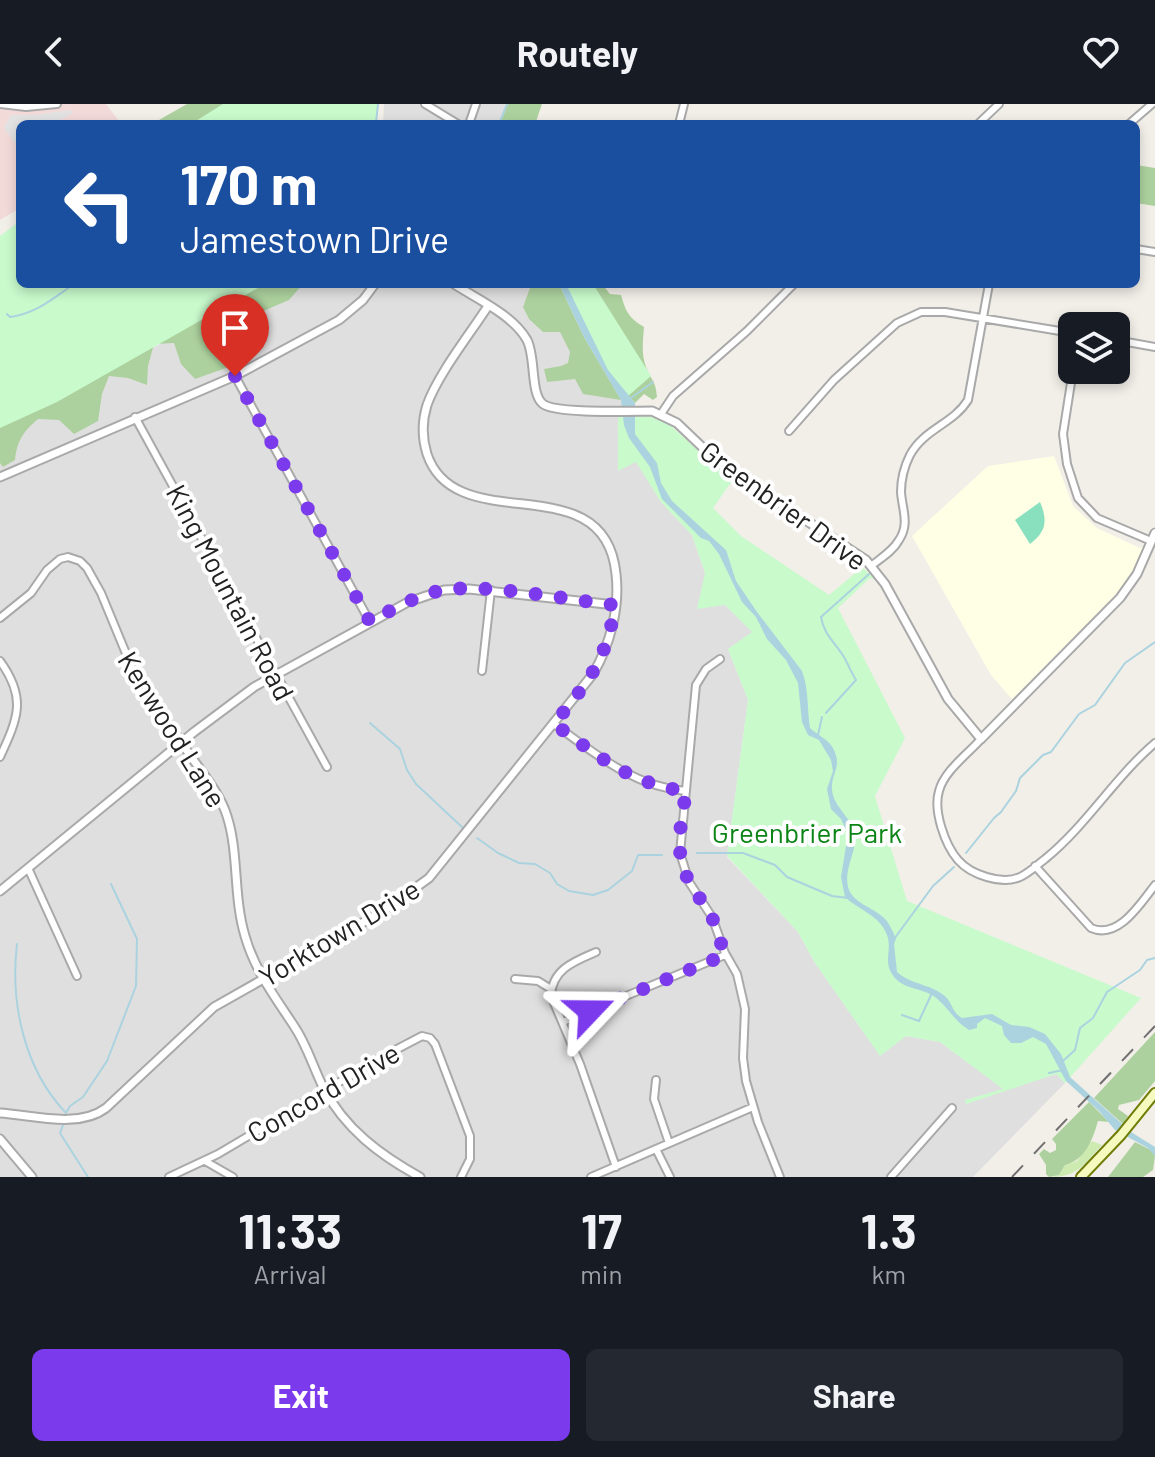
<!DOCTYPE html>
<html lang="en">
<head>
<meta charset="utf-8">
<style>
  body { margin:0; font-family:Barlow,sans-serif; background:#242831; color:#f1f3f6; height:100vh; display:flex; flex-direction:column; font-size:30px; white-space:nowrap }
  * { box-sizing:border-box; margin:0 }
  p { font-size:26px; color:#9ea1a6 }
  .icon { flex:none; width:44px; height:44px; fill:none; stroke:currentColor; stroke-width:2; stroke-linecap:round; stroke-linejoin:round }
  .map { position:relative; height:1073px; overflow:hidden }
  .sheet { display:flex; flex-direction:column; background:#171b24; flex:1 }
  .sheet>* { flex:none }
  .top-card { position:absolute; left:16px; top:16px; width:1124px; height:168px; border-radius:12px; box-shadow:0 4px 12px #0003; background:#1a4fa0; color:#fff; overflow:hidden }
  .fabs { position:absolute; left:1058px; top:208px; display:grid; gap:16px }
  .fabs a { display:grid; place-items:center; width:72px; height:72px; border-radius:12px; background:#171b24; box-shadow:0 4px 12px #0003; font-size:40px }
  .pin { position:absolute; display:grid; place-items:center; width:68px; height:68px; color:#fff; margin:-82px -34px; border-radius:50% 50% 50% 0; rotate:-45deg; box-shadow:0 0 8px #0007 }
  .pin .icon { rotate:45deg }
  .me { position:absolute; width:88px; margin:-44px; rotate:67deg; stroke-linejoin:round; filter:drop-shadow(0 0 6px #0008) }
  .turn { display:flex; align-items:center; gap:28px; height:168px; padding:0 32px; font-size:36px }
  .turn .icon { width:104px; height:104px; stroke-width:2.5 }
  .turn b { display:block; font-size:56px; line-height:68px }
  .eta { display:flex; justify-content:space-evenly; align-items:center; height:136px; text-align:center }
  .eta b { font-size:48px; font-weight:700; line-height:56px }
  .primary-button { display:flex; gap:16px; margin-top:auto; padding:16px 32px }
  .primary-button a { flex:1; height:92px; border-radius:12px; background:#7c3aed; color:#fff; font-size:32px; font-weight:700; line-height:92px; text-align:center }
  .primary-button a+a { background:#242831; color:#f1f3f6 }
  header { display:flex; justify-content:space-between; align-items:center; height:104px; padding:0 32px; background:#171b24; font-size:36px; font-weight:700 }
  .map>svg:first-child { display:block }
  .residential { fill:#e0dfdf }
  .commercial { fill:#f2dad9 }
  .education { fill:#ffffe5 }
  .grass { fill:#cdebb0 }
  .forest { fill:#add19e }
  .park { fill:#c8facc }
  .pitch { fill:#88e0be }
  .parking { fill:#e2e2e2 }
  .water { fill:#aad3df }
  .lines { fill:none; stroke-linecap:round; stroke-linejoin:round }
  .stream { stroke:#aad3df; stroke-width:2 }
  .minor-casing { stroke:#a9a9a9; stroke-width:10 }
  .tertiary-casing { stroke:#a9a9a9; stroke-width:11 }
  .secondary-casing { stroke:#707d05; stroke-width:12 }
  .minor { stroke:#fff; stroke-width:6 }
  .tertiary { stroke:#fff; stroke-width:7 }
  .secondary { stroke:#f7fabf; stroke-width:8 }
  .rail { stroke:#707070; stroke-width:2; stroke-dasharray:16 16; stroke-linecap:butt }
  .route { stroke:#7c3aed; stroke-width:14; stroke-dasharray:0 25.2 }
  .labels { text-anchor:middle; dominant-baseline:central; stroke-width:8; stroke-linejoin:round; paint-order:stroke }
  .street-label { font-size:28px; fill:#222; stroke:#fff }
  .park-label { font-size:28px; fill:#0c8416; stroke:#fff }
</style>
</head>
<body>
<header><svg class="icon" aria-label="back" viewBox="0 0 24 24"><path d="M15 5l-7 7 7 7"/></svg>Routely<svg class="icon" aria-label="heart" viewBox="0 0 24 24"><path d="M12 20l-8-8c-3-5 5-10 8-4 3-6 11-1 8 4z"/></svg></header>
<div class="map">
<svg width="1155" height="1073" viewBox="0 0 1155 1073">
  <rect width="100%" height="100%" fill="#f2efe9"/>
  <path class="residential" d="M 384,0 L 539,0 L 537,20 L 383,20 Z
    M 266,180 L 527,180 L 548,194 L 639,312 L 618,312 L 618,366 L 636,357 L 661,398 L 692,431 L 705,469 L 725,501 L 753,528 L 728,545 L 748,596 L 727,753 L 798,828 L 815,859 L 880,951 L 906,932 L 940,938 L 1004,985 L 966,996 L 966,1000 L 1056,969 L 1065,979 L 973,1073 L 0,1073 L 0,325 L 59,297 Z"/>
  <path class="commercial" d="M 0,0 L 106,0 L 121,20 L 20,20 L 20,104 L 0,116 Z"/>
  <path class="education" d="M 1054,352 L 1073,402 L 1097,424 L 1140,444 L 1144,442 L 1131,470 L 1117,489 L 1012,595 L 991,571 L 912,432 L 988,362 Z"/>
  <path class="grass" d="M 1092,1037 L 1102,1041 C 1085,1059 1078,1073 1052,1073 L 1059,1071 L 1065,1061 L 1077,1057 Z"/>
  <path class="forest" d="M 187,0 L 245,0 L 199,20 L 152,20 Z
    M 508,0 L 542,0 L 535,20 L 500,20 Z
    M 1136,61 L 1155,64 L 1155,102 L 1136,99 Z
    M 27,180 L 303,180 L 289,196 L 235,219 L 230,235 L 237,260 L 195,275 L 181,260 L 174,239 L 154,240 L 148,262 L 147,281 L 128,274 L 109,272 L 102,290 L 98,317 L 74,330 L 59,316 L 38,315 C 24,327 17,336 15,356 L 3,363 L 0,359 L 0,232 Z
    M 524,180 L 559,180 L 584,233 L 621,296 L 583,290 L 575,275 L 547,278 L 544,265 L 561,262 L 568,259 L 570,248 L 560,228 L 543,228 L 529,215 L 523,203 L 530,184 Z
    M 566,180 L 602,180 L 610,190 L 621,191 C 626,208 629,214 644,223 C 643,236 641,250 646,263 C 651,276 656,277 657,293 L 653,296 L 644,290 L 635,299 L 615,277 Z
    M 1155,928 L 1155,977 L 1139,996 L 1119,1001 L 1118,1005 L 1128,1012 L 1123,1020 L 1094,994 Z
    M 1089,998 L 1109,1018 L 1098,1017 C 1092,1037 1086,1055 1065,1061 L 1059,1071 L 1049,1073 L 1046,1070 L 1046,1061 L 1039,1050 L 1044,1045 L 1050,1049 L 1056,1046 L 1056,1040 L 1052,1035 Z
    M 1135,1038 L 1153,1047 L 1155,1052 L 1153,1066 L 1143,1073 L 1108,1073 Z"/>
  <path class="park" d="M 223,0 L 378,0 L 376,20 L 191,20 Z
    M 20,117 L 20,180 L 265,180 L 57,298 L 0,324 L 0,132 Z
    M 559,180 L 593,180 L 651,272 L 627,293 L 605,264 Z
    M 618,311 L 652,313 L 670,321 L 732,377 L 713,404 L 741,432 L 829,491 L 859,466 L 859,460 L 876,476 L 870,474 L 838,504 L 905,634 L 875,692 L 907,797 L 1141,894 L 1065,979 L 1056,970 L 966,1000 L 965,996 L 1003,985 L 940,938 L 906,932 L 880,952 L 815,859 L 798,828 L 727,752 L 748,596 L 728,545 L 752,528 L 725,501 L 697,505 L 705,469 L 692,431 L 661,398 L 636,358 L 618,367 Z"/>
  <path class="pitch" d="M 1040,398 C 1048,417 1046,428 1030,440 L 1015,416 Z"/>
  <path class="parking" d="M 70,6 L 73,9 L 53,20 L 20,20 L 20,46 L 4,24 L 11,11 L 35,11 Z"/>
  <path class="water" d="M 559,180 L 566,180 L 608,266 L 635,299 L 635,330 L 657,359 L 661,379 L 672,397 L 726,446 L 736,477 L 757,508 L 802,567 C 809,585 807,606 810,624 C 817,631 828,635 833,644 C 843,664 831,668 832,685 C 833,705 855,714 855,735 C 855,751 844,765 848,783 C 852,799 873,803 884,814 C 890,820 893,828 896,835 L 894,840 L 897,868 C 911,881 932,880 946,893 C 953,901 952,908 962,914 L 992,910 L 1011,921 L 1029,923 L 1045,930 L 1061,950 L 1070,973 L 1131,1028 L 1155,1043 L 1155,1052 L 1148,1044 L 1115,1026 L 1099,1007 L 1066,977 L 1046,940 L 1033,933 L 1021,939 L 1011,939 L 1004,931 L 1002,922 L 985,914 L 977,920 L 977,924 L 969,926 C 954,917 948,903 935,893 C 921,883 902,886 892,870 C 884,859 891,846 888,834 C 882,812 860,807 845,793 L 841,773 L 848,730 L 841,715 L 831,705 L 827,685 L 833,667 L 831,656 L 819,636 L 808,631 L 802,618 L 798,579 L 786,556 L 767,535 L 756,513 L 742,498 L 719,450 L 709,437 L 701,434 L 662,395 L 650,363 L 629,334 L 624,321 L 621,296 L 584,233 Z"/>
  <g class="lines">
    <path class="stream" d="M 376,19 L 378,0
      M 499,20 L 507,0
      M 7,210 L 10,213 C 37,209 52,195 74,180
      M 631,294 L 653,278
      M 826,609 L 856,576 C 851,568 848,560 844,553 C 834,537 824,531 821,513 L 869,470
      M 370,619 L 400,645 L 407,666 L 416,680 L 463,724
      M 818,631 L 822,613
      M 477,734 L 498,749 L 519,759 L 535,760 L 550,769 L 557,780 L 569,787 L 593,791 L 608,786 L 632,767 L 638,751 L 662,751
      M 697,749 L 743,749 L 775,761 L 787,773 L 832,792 L 848,794
      M 966,749 L 994,714 L 1001,708 L 1016,687 L 1020,674 L 1043,651 L 1051,648 L 1079,610 L 1095,601 L 1125,559 L 1155,538
      M 894,835 L 933,782 L 954,763
      M 17,840 C 10,899 24,965 66,1009 L 70,1002 L 83,993 L 107,957 L 136,882 L 137,835 L 111,780
      M 902,911 L 919,917 L 932,889
      M 1063,957 L 1075,946 L 1080,924 L 1093,914 L 1107,888 L 1140,866 L 1147,856 L 1155,854
      M 1049,969 L 1063,966
      M 63,1021 L 60,1029 L 88,1073"/>
    <defs>
      <path id="minor" d="M 0,0 L 26,3 L 57,0
        M 425,0 L 458,20
        M 469,20 L 476,0
        M 679,20 L 684,0
        M 978,20 L 999,0
        M 1129,20 L 1152,0
        M 1136,145 L 1155,148
        M 1116,236 L 1155,243
        M 1073,266 L 1063,330 L 1067,360 L 1078,394 L 1097,414 L 1151,437
        M 235,272 L 370,518
        M 661,310 L 673,292 L 747,227 L 794,180
        M 135,313 L 327,663
        M 789,327 L 834,276 L 897,219 L 921,208 L 945,208 L 1072,229
        M 871,462 C 881,454 893,447 899,436 C 910,420 902,405 901,388 C 901,375 904,363 910,351 C 924,325 953,320 968,296 L 989,180
        M 0,514 L 31,489 L 47,466 L 60,455 L 68,453 L 80,457 L 87,464 L 101,489 L 132,564 L 182,639
        M 720,555 L 706,565 L 696,581 L 680,749 L 689,778 L 712,813 L 725,849 L 737,870 L 745,905 L 743,954 L 746,977 L 758,1018 L 780,1073
        M 0,557 C 27,594 18,614 0,653
        M 482,567 L 491,486
        M 554,620 C 596,650 632,682 686,687
        M 981,635 C 968,650 944,667 939,687 C 933,707 945,741 958,756 C 971,771 1002,781 1020,773 C 1029,769 1037,761 1045,755 C 1087,721 1114,674 1155,639
        M 1035,762 L 1091,824 C 1118,836 1140,800 1155,781
        M 28,764 L 77,872
        M 596,848 C 575,857 552,865 551,892 L 580,960 L 616,1063
        M 515,875 L 538,877 L 551,885
        M 563,918 L 725,851
        M 656,976 L 654,995 L 669,1039
        M 656,1045 L 670,1073
        M 205,1057 L 233,1073
        M 169,1073 L 218,1050 L 380,954 L 422,932 L 430,934 L 435,940 L 470,1032 L 470,1055 L 461,1073
        M 591,1073 L 753,1003
        M 891,1073 L 952,1004"/>
      <path id="tertiary" d="M 454,180 C 477,195 513,211 527,236 C 536,253 530,290 543,300 C 556,310 632,307 652,307 L 677,319 L 719,359 L 866,456 L 885,480 L 948,595 L 981,635 L 1120,494 L 1137,470 L 1155,429
        M 0,373 L 235,272 L 339,216 L 363,196 L 375,180
        M 182,639 C 196,662 219,686 227,712 C 239,749 233,792 245,832 C 255,867 275,893 294,922 C 307,941 313,963 323,983 C 345,1025 380,1051 420,1073
        M 0,787 L 194,628 L 254,583 L 408,498 L 444,486 L 469,485 L 615,501
        M 0,1009 C 32,1011 78,1025 106,1004 L 214,903 L 385,806 L 429,774 L 593,570 C 610,541 620,504 616,470 C 605,358 456,437 427,350 C 422,334 422,317 427,301 C 438,270 470,230 488,202
        M 0,1035 L 32,1073"/>
      <path id="secondary" d="M 1081,1073 L 1121,1031 L 1155,989"/>
    </defs>
    <use href="#minor" class="minor-casing"/>
    <use href="#tertiary" class="tertiary-casing"/>
    <use href="#secondary" class="secondary-casing"/>
    <use href="#minor" class="minor"/>
    <use href="#tertiary" class="tertiary"/>
    <use href="#secondary" class="secondary"/>
    <path class="rail" d="M 1012,1073 L 1155,922"/>
  </g>
  <g class="lines">
    <path class="route" d="M 235,272 L 370,518 C 393,505 417,491 443,486 C 489,479 567,496 615,501 C 607,556 588,578 554,620 C 599,652 629,680 686,687 L 679,734 L 681,759 L 689,778 L 712,813 L 725,851 L 590,907"/>
  </g>
  <g class="labels">
    <g class="street-label">
      <text transform="translate(784 401) rotate(36)">Greenbrier Drive</text>
      <text transform="translate(231 488) rotate(62)">King Mountain Road</text>
      <text transform="translate(173 625) rotate(58)">Kenwood Lane</text>
      <text transform="translate(339 828) rotate(-31)">Yorktown Drive</text>
      <text transform="translate(323 988) rotate(-30)">Concord Drive</text>
    </g>
    <g class="park-label">
      <text x="807" y="728">Greenbrier Park</text>
    </g>
  </g>
</svg>
<div class="fabs">
<a><svg class="icon" aria-label="layers" viewBox="0 0 24 24"><path d="M12 4l9 5-9 5-9-5zM3 14l9 5 9-5"/></svg></a>
</div>
<div class="pin" style="left:235px;top:272px;background:#d93025"><svg class="icon" aria-label="arrive" viewBox="0 0 24 24"><path d="M6 21V4h12l-3 4 3 4H6"/></svg></div>
<svg class="me" style="left:590px;top:907px" viewBox="-20 -20 40 40"><path d="M0-17L14 15 0 8-14 15z" fill="#7c3aed" stroke="#fff" stroke-width="4"/></svg>
<div class="top-card">
<div class="turn"><svg class="icon" aria-label="left" viewBox="0 0 24 24"><path d="M17 20v-9H6M10 6l-5 5 5 5"/></svg><div><b>170 m</b>Jamestown Drive</div></div>
</div>
</div>
<section class="sheet">
<div class="eta">
<div><b>11:33</b><p>Arrival</p></div>
<div><b>17</b><p>min</p></div>
<div><b>1.3</b><p>km</p></div>
</div>
<div class="primary-button"><a>Exit</a><a>Share</a></div>
</section>
</body>
</html>
